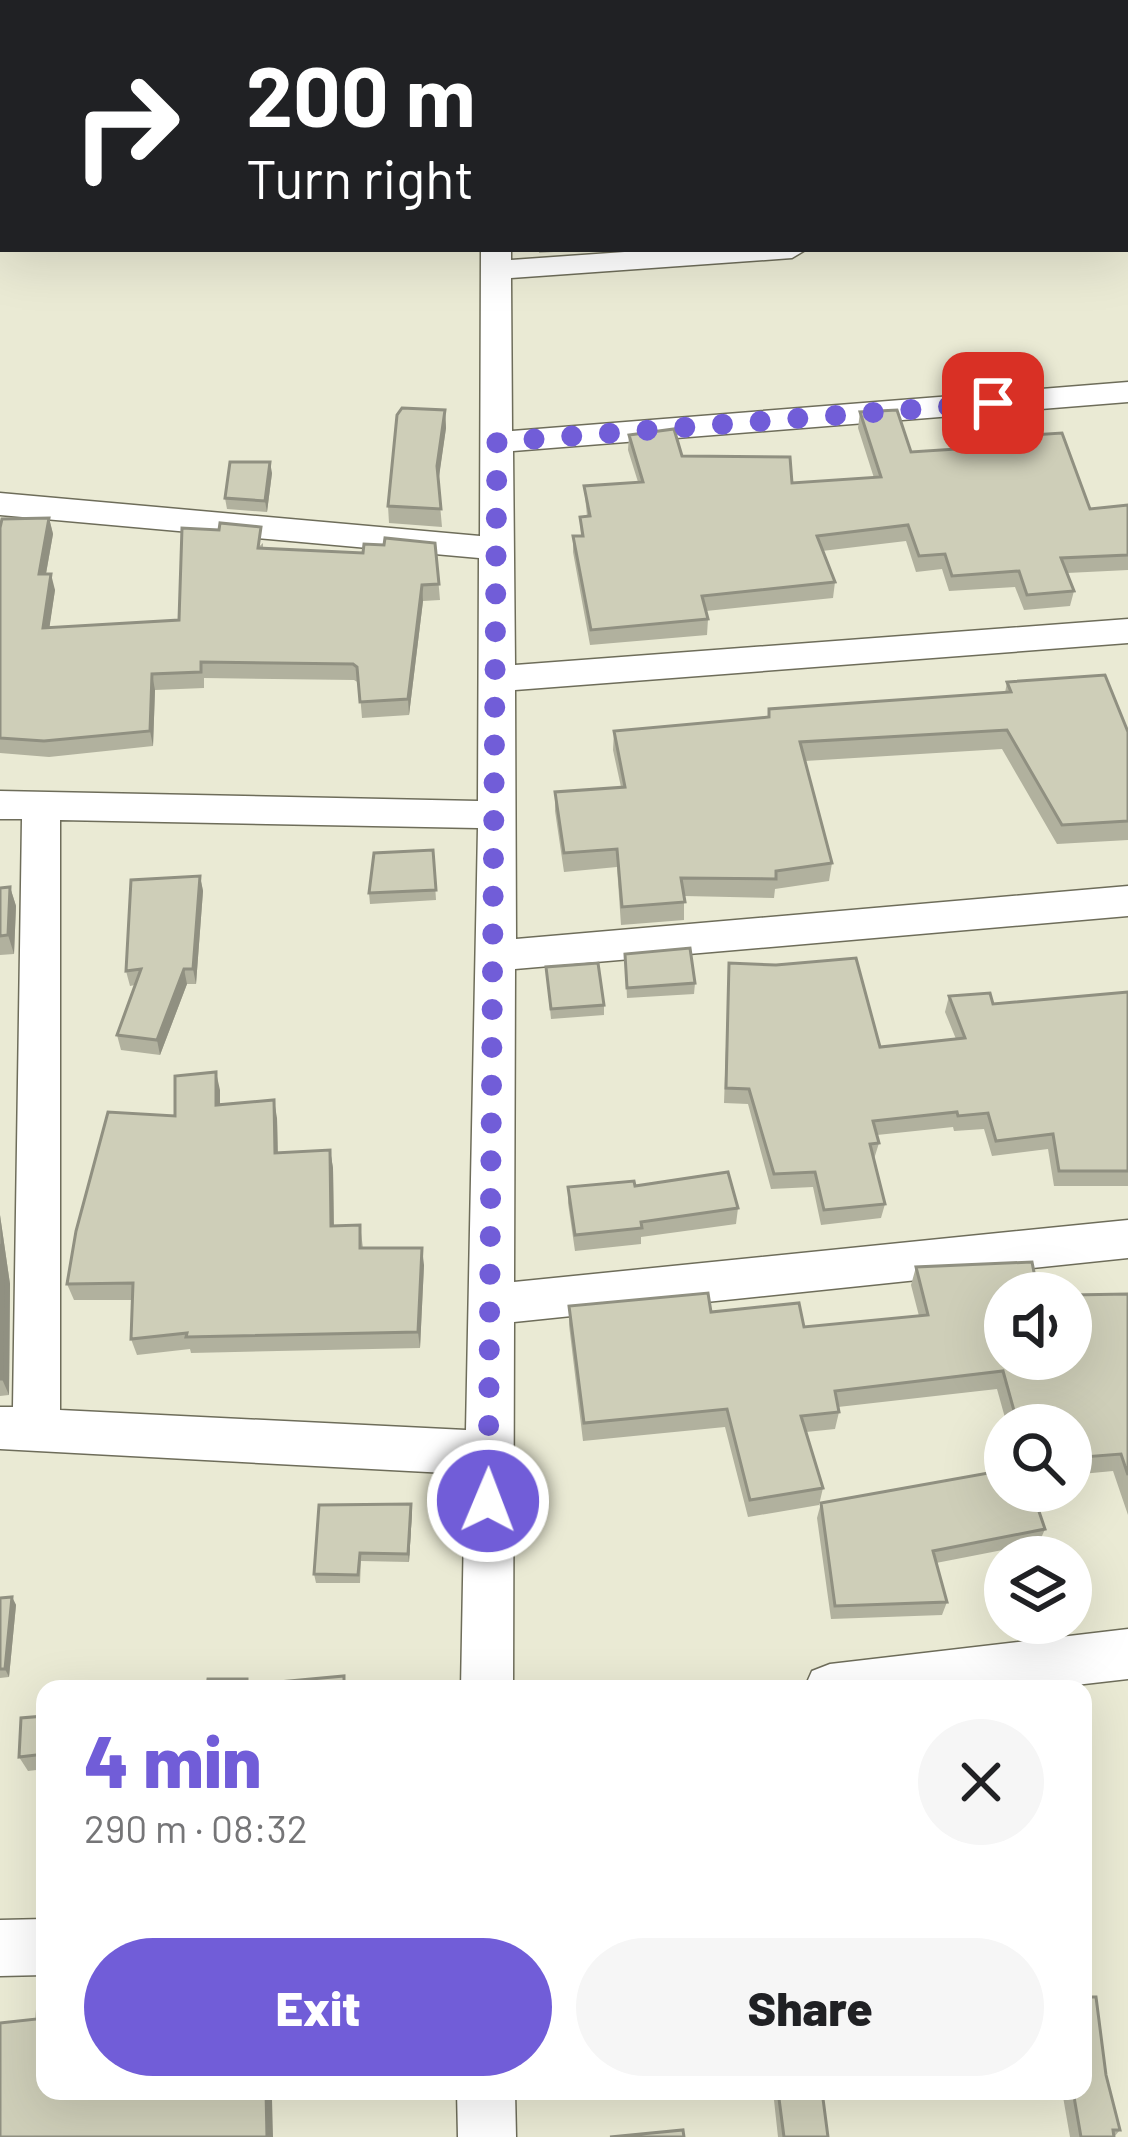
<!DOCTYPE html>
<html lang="en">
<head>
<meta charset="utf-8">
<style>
  body { margin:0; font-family:Barlow,sans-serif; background:#f6f6f6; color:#202124; height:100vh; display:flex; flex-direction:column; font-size:45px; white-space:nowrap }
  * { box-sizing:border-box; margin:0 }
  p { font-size:39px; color:#757577 }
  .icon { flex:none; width:66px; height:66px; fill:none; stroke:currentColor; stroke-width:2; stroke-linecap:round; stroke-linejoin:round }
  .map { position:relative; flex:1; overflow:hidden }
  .side { position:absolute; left:36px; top:1680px; width:1056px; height:420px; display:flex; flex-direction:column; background:#fff; border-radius:24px; box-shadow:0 12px 48px #0002 }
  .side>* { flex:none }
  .top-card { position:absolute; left:0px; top:0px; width:1128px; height:252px; box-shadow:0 12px 48px #0002; background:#202124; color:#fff; overflow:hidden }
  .tools { position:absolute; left:984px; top:1272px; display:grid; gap:24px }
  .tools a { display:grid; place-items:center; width:108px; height:108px; border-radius:50%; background:#fff; box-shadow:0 12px 48px #0002; font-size:60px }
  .pin { position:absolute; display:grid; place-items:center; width:102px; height:102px; color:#fff; margin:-51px; border-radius:24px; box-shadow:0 6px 18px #0006 }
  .me { position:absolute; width:132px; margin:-66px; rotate:1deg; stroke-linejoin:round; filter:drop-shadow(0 0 9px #0008) }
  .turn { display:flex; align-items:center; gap:42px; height:252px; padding:0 48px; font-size:54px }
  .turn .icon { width:156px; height:156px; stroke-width:2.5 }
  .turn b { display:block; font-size:84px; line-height:102px }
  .round { display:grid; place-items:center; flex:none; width:126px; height:126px; border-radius:63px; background:#f6f6f6 }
  .overview { display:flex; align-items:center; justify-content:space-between; height:204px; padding:0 48px }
  h1 { font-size:72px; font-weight:800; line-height:90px; color:#715dd8 }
  .button { display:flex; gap:24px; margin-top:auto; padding:24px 48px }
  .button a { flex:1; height:138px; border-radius:72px; background:#715dd8; color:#fff; font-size:48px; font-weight:800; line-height:138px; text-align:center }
  .button a+a { background:#f6f6f6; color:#202124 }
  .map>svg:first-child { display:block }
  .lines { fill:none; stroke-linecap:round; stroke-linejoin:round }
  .street-casing { stroke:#6e6d5a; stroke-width:3 }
  .secondary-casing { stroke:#6e6d5a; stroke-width:3 }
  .street { fill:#fff; fill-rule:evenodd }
  .secondary { fill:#fff; fill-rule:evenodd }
  .wall { fill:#b1b19e }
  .shaded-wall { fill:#909081 }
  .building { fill:#ceceb8; stroke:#909081; stroke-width:3 }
  .route { stroke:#715dd8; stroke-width:21; stroke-dasharray:0 37.8 }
</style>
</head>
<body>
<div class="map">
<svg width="1128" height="2137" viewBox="0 0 1128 2137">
  <rect width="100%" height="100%" fill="#eaead4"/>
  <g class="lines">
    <defs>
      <path id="street" d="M 91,0 L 117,0 L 90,3 Z
        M 608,0 L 634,0 L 634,3 L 608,3 Z
        M 1038,0 L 1064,0 L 1065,3 L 1039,3 Z
        M 0,179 L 3,179 L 3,197 L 0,197 Z
        M 1125,215 L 1128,215 L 1128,233 L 1125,233 Z
        M 481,249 L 511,249 L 511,260 L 667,249 L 807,249 L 792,258 L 511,278 L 512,431 L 1128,382 L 1128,402 L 513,451 L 515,665 L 1128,619 L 1128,643 L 515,690 L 516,939 L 1128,886 L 1128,916 L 515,969 L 514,1282 L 1128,1220 L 1128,1258 L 514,1322 L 513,1689 L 461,1689 L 465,1474 L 0,1449 L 0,1407 L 13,1407 L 22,819 L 0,819 L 0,791 L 478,801 L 479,558 L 0,515 L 0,493 L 480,536 ZM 60,820 L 478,828 L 466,1430 L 60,1410 Z
        M 1128,1629 L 1128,1679 L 1041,1689 L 804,1689 L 812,1671 L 830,1664 Z
        M 45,1919 L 45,1975 L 0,1976 L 0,1920 Z
        M 457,2091 L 515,2091 L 516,2137 L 458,2137 Z"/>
      <path id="secondary" d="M 0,14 L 3,14 L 3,36 L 0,36 Z
        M 1125,83 L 1128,83 L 1128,105 L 1125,105 Z"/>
    </defs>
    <use href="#street" class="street-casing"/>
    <use href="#secondary" class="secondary-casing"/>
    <use href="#street" class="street"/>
    <use href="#secondary" class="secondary"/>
  </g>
  <path class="wall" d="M 539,249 L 599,249 L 539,253 Z
    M 445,410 L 446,428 L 438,482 L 442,527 L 389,523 L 388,506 Z
    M 860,412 L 911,452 L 1013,446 L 1015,436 L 1090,509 L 1128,505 L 1128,570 L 1067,573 L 1074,591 L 1070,606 L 1024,610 L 1015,587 L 949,591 L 942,569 L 916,572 L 906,541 L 822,551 L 835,582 L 833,598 L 706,611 L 708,619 L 707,635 L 590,645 L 573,552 L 573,536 L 581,536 L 580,517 L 587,516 L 584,486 L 638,482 L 628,450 L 629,435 L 682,456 L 792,483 L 874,478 L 858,428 Z
    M 272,473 L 267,512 L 227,509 L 225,498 Z
    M 49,518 L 53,534 L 46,574 L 55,590 L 49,628 L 179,620 L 263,543 L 263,548 L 363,553 L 384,545 L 435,543 L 440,600 L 423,601 L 409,715 L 362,718 L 359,683 L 354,680 L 204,678 L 204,688 L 155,690 L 153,746 L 49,757 L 0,753 L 0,528 Z
    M 1007,682 L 1128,732 L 1128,840 L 1057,844 L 1002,749 L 805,761 L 832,863 L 829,881 L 775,889 L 774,898 L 684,896 L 684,920 L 621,925 L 617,867 L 564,872 L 555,811 L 555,792 L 621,787 L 613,750 L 614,731 L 768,718 L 769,709 L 1005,693 Z
    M 433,850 L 436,900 L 370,904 L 369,893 Z
    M 200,876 L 203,891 L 196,984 L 187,984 L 160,1055 L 121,1050 L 117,1035 L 135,985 L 130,986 L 126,971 Z
    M 10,887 L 16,906 L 14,954 L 0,955 L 0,888 Z
    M 625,954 L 695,983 L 694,994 L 627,998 Z
    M 729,963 L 880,1047 L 956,1039 L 945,1012 L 949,996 L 993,1004 L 1128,992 L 1128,1186 L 1054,1186 L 1048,1149 L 992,1156 L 984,1129 L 954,1131 L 953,1127 L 877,1135 L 879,1143 L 874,1159 L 885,1204 L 881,1218 L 821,1225 L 813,1187 L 771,1189 L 748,1104 L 724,1103 Z
    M 546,967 L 604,1005 L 604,1015 L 551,1019 Z
    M 220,1090 L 220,1105 L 277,1118 L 278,1153 L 330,1150 L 333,1168 L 334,1226 L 360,1225 L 363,1248 L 424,1265 L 420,1348 L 191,1353 L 190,1349 L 137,1355 L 131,1339 L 132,1300 L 74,1300 L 67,1284 L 175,1116 Z
    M 635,1186 L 738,1208 L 736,1224 L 641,1237 L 641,1244 L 575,1251 L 568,1203 L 568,1187 Z
    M 0,1215 L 10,1284 L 9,1395 L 0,1396 Z
    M 916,1267 L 1005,1359 L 1128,1294 L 1128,1515 L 1113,1471 L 1071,1475 L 1071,1425 L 1007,1425 L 997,1389 L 838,1407 L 839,1412 L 835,1429 L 806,1432 L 823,1488 L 819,1505 L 748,1517 L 725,1427 L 583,1441 L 569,1325 L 569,1306 L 711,1312 L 804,1327 L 919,1316 L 911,1285 Z
    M 821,1503 L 1045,1529 L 1039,1543 L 936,1563 L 947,1602 L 942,1615 L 831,1619 L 817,1518 Z
    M 412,1512 L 409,1562 L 361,1561 L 360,1583 L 316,1583 L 314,1574 Z
    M 12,1597 L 16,1605 L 9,1677 L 0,1678 L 0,1598 Z
    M 45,1716 L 45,1769 L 28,1771 L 19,1757 Z
    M 1106,2075 L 1120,2130 L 1114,2137 L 1070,2137 L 1062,2091 L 1083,2091 Z
    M 773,2091 L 822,2091 L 828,2137 L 778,2137 Z"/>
  <path class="shaded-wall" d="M 445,410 L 446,428 L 438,484 L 437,466 Z
    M 270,462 L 272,473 L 267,512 L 265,501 Z
    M 49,518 L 53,534 L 43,590 L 39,574 Z
    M 51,574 L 55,590 L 47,644 L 43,628 Z
    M 422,585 L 423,601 L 409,715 L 408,699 Z
    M 152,674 L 155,690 L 153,746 L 150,731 Z
    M 200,876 L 203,891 L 196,984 L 193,969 Z
    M 10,887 L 16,906 L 14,954 L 8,935 Z
    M 184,969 L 187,984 L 160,1055 L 157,1040 Z
    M 216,1072 L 220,1090 L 220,1123 L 216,1105 Z
    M 274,1100 L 277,1118 L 278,1171 L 275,1153 Z
    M 330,1150 L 333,1168 L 334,1243 L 331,1226 Z
    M 0,1215 L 10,1284 L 9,1395 L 2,1379 Z
    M 422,1248 L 424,1265 L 420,1348 L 418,1332 Z
    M 411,1504 L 412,1512 L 409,1562 L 408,1554 Z
    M 12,1597 L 16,1605 L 9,1677 L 5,1669 Z
    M 266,2091 L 272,2099 L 273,2137 L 267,2137 Z"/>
  <path class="building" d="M 402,408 L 445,410 L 437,466 L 441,509 L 388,506 L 397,415 Z
    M 897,410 L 911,452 L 1019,445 L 1015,436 L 1062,433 L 1090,509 L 1128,505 L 1128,555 L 1061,558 L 1074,591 L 1027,595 L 1019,571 L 952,576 L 945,554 L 919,556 L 908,525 L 817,536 L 835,582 L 702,596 L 708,619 L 591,630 L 573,536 L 583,536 L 580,517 L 590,516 L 584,486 L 643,482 L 629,435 L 674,429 L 682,456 L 790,457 L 792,483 L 881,477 L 860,412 Z
    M 230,462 L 270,462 L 265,501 L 225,498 Z
    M 49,518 L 39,574 L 51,574 L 43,628 L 179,620 L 182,528 L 219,530 L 220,523 L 261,527 L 258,548 L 363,553 L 364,544 L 384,545 L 385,538 L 435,543 L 439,584 L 422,585 L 408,699 L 360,702 L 357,667 L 353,664 L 201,662 L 201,672 L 152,674 L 150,731 L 44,741 L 0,738 L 0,528 L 2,519 Z
    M 1105,675 L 1128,732 L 1128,821 L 1062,825 L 1007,730 L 800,742 L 832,863 L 776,871 L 776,879 L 681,878 L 685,902 L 622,907 L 617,849 L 564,853 L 555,792 L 625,787 L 614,731 L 769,717 L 769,709 L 1011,692 L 1007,682 Z
    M 433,850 L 436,890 L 369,893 L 374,853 Z
    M 200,876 L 193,969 L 184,969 L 157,1040 L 117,1035 L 141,969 L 126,971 L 131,880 Z
    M 10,887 L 8,935 L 0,936 L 0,888 Z
    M 690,948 L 695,983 L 627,988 L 625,954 Z
    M 856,958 L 880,1047 L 965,1038 L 949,996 L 990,993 L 993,1004 L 1128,992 L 1128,1171 L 1059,1171 L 1053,1134 L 996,1141 L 988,1113 L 958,1116 L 957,1112 L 873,1121 L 879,1143 L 870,1144 L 885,1204 L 824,1210 L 815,1172 L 774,1174 L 749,1089 L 726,1088 L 729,963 L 776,965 Z
    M 598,963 L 604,1005 L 551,1009 L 546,967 Z
    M 216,1072 L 216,1105 L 274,1100 L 275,1153 L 330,1150 L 331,1226 L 360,1225 L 360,1248 L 422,1248 L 418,1332 L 186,1337 L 187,1333 L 131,1339 L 133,1283 L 67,1284 L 76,1231 L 108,1112 L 175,1116 L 175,1076 Z
    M 728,1172 L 738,1208 L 641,1222 L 642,1228 L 575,1235 L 568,1187 L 634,1181 L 635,1186 Z
    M 0,1244 L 3,1268 L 2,1379 L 0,1379 Z
    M 1032,1262 L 1038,1293 L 1005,1293 L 1005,1359 L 1071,1359 L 1071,1295 L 1128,1294 L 1128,1475 L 1121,1454 L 1071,1458 L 1071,1425 L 1018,1425 L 1003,1371 L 835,1391 L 839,1412 L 801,1416 L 823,1488 L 750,1500 L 727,1409 L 584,1423 L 569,1306 L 708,1293 L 711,1312 L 799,1303 L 804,1327 L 928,1315 L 916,1267 Z
    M 1005,1470 L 1005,1491 L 1032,1491 L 1045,1529 L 933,1551 L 947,1602 L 835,1606 L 821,1503 Z
    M 411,1504 L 408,1554 L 360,1553 L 358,1575 L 314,1574 L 319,1505 Z
    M 12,1597 L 5,1669 L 0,1669 L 0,1598 Z
    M 344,1676 L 344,1689 L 207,1689 L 208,1679 L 247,1679 L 247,1685 Z
    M 45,1716 L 45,1754 L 19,1757 L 21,1718 Z
    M 1083,1997 L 1096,1997 L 1106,2075 L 1120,2130 L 1113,2130 L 1114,2137 L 1081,2137 L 1073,2091 L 1083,2091 Z
    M 45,1998 L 45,2091 L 222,2091 L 222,2094 L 242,2091 L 266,2091 L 267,2137 L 0,2137 L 0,2023 L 37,2019 L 38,1999 Z
    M 778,2091 L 822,2091 L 828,2137 L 784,2137 Z
    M 683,2130 L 684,2137 L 610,2137 Z"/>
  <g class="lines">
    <path class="route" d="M 488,1501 L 497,442 L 993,403"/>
  </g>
</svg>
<div class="tools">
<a><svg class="icon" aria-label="sound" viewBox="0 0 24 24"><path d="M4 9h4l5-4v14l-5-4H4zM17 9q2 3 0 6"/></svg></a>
<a><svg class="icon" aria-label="search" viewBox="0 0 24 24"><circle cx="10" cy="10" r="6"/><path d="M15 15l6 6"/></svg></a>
<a><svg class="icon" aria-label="layers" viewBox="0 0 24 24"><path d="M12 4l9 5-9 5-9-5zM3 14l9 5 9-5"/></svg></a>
</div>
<div class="pin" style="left:993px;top:403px;background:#d93025"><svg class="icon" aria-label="arrive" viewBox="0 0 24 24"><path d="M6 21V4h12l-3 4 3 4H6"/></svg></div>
<svg class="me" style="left:488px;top:1501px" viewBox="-20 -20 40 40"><circle r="17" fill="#715dd8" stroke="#fff" stroke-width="3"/><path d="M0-11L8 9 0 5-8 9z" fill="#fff"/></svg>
<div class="top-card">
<div class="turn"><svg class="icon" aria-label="right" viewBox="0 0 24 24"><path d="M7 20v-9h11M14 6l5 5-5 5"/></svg><div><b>200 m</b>Turn right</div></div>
</div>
<section class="side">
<div class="overview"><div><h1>4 min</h1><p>290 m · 08:32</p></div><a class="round"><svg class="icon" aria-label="close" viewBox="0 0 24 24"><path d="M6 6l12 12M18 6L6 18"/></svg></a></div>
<div class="button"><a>Exit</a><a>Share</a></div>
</section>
</div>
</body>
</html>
